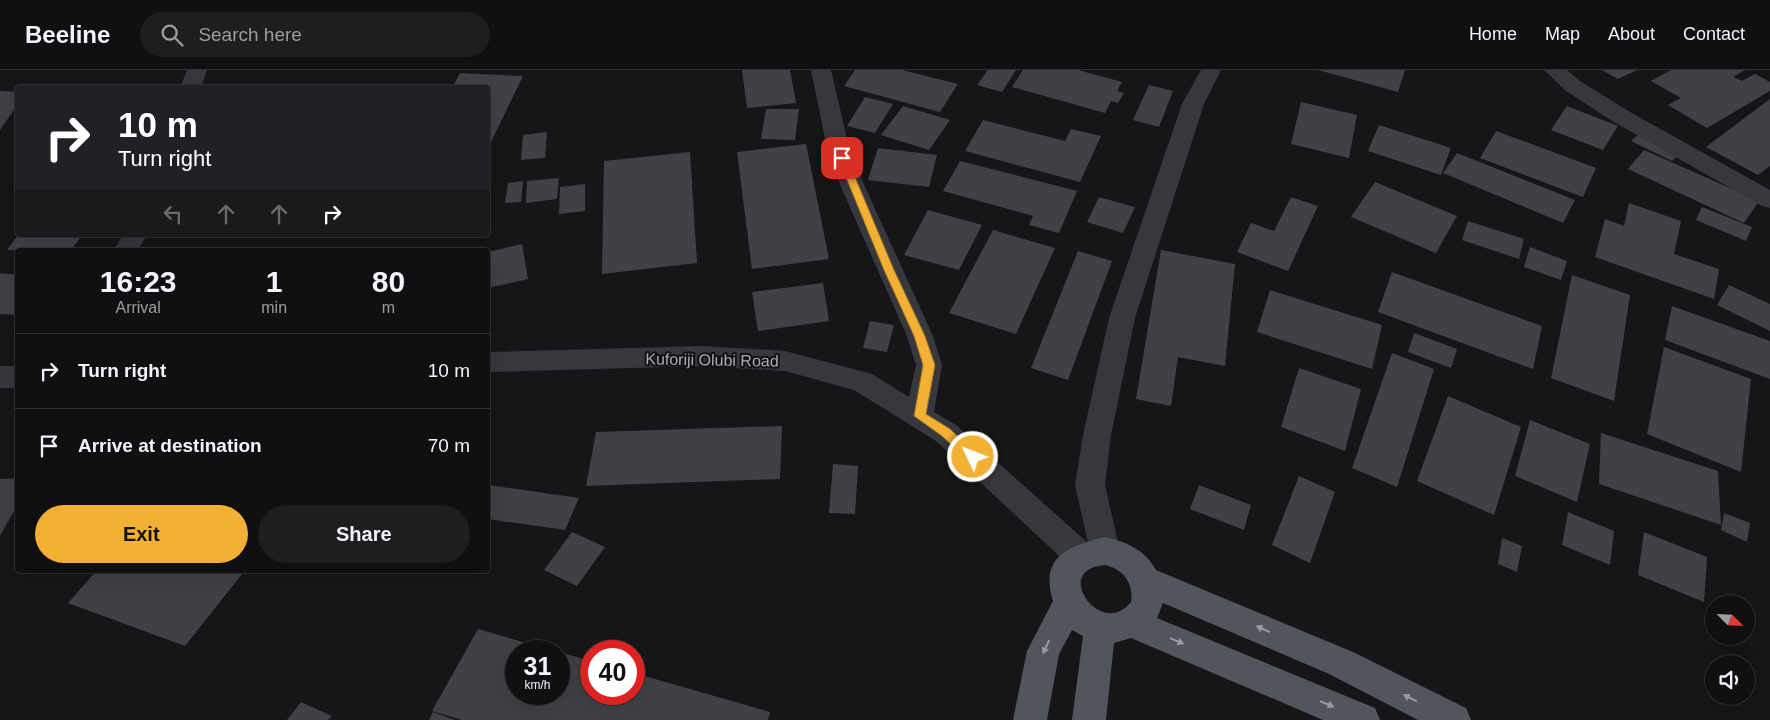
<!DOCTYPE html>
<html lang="en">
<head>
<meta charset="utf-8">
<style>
  body { margin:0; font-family:Arial,sans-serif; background:#1e1e20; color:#f1f3f6; height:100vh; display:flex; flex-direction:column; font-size:19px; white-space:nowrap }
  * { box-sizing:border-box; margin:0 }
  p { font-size:16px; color:#9c9d9f }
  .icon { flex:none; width:28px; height:28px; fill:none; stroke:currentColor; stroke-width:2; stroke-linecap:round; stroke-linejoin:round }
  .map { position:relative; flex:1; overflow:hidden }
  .panel { position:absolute; left:15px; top:178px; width:475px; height:325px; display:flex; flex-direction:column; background:#101012; border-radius:5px; box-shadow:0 5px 20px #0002,0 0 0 1px #303032 }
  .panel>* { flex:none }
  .banner { position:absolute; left:15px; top:15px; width:475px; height:152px; border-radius:5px; box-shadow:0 5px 20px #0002,0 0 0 1px #303032; background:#202124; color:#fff; overflow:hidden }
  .needle { width:32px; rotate:114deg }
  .fabs { position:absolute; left:1705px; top:525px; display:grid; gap:10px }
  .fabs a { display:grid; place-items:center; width:50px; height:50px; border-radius:50%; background:#101012; box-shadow:0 5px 20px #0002,0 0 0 1px #303032; font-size:25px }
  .speed { position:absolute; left:505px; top:570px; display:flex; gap:10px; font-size:25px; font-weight:700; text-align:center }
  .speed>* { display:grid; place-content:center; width:65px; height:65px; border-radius:50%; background:#101012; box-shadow:0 5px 20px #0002,0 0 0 1px #303032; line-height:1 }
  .speed small { font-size:12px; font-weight:400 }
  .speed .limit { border:8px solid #d22; background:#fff; color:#111 }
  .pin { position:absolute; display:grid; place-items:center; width:42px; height:42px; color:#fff; margin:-21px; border-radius:10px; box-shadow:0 2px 8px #0006 }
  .me { position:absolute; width:55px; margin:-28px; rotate:313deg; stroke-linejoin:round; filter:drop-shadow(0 0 4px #0008) }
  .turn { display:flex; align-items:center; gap:18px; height:105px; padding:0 20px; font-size:22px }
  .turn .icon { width:65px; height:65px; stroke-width:2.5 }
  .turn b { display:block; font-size:35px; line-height:42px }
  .lanes { display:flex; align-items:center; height:48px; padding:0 20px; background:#0003; justify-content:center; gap:25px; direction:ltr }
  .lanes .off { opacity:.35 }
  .eta { display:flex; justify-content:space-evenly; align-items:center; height:85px; text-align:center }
  .eta b { font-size:30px; font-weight:800; line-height:35px }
  .cta { display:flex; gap:10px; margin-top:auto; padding:10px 20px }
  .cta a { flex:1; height:58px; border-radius:30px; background:#f2b134; color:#111; font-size:20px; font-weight:800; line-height:58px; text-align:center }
  .cta a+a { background:#1e1e20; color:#f1f3f6 }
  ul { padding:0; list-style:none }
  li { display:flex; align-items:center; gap:15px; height:75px; padding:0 20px; border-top:1px solid #303032 }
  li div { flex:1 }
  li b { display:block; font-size:19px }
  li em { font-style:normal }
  header { display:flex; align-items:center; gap:30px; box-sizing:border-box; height:70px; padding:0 25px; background:#101012; border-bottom:1px solid #303032 }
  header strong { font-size:24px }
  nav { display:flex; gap:28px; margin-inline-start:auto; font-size:18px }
  .search { width:350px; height:45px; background:#1e1e20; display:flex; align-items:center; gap:12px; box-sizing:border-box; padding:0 18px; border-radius:28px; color:#9c9d9f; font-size:19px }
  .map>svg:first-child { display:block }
  .building { fill:#404145 }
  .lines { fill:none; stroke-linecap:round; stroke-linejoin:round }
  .minor { fill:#37383d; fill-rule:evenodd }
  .major { fill:#53555c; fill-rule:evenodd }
  .oneway { fill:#979ba6 }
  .route { fill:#f2b134; stroke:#9d7322 }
  .labels { text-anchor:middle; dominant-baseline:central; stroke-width:4; stroke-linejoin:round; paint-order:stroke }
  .street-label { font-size:16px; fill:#a8adb8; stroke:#111113 }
</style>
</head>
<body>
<header>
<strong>Beeline</strong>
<div class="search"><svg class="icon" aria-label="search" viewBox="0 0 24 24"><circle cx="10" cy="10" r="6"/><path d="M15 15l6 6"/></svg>Search here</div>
<nav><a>Home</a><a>Map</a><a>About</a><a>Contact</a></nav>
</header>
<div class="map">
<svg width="1770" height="650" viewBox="0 0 1770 650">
  <rect width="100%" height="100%" fill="#161618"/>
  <path class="building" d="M 742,0 L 790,0 L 796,33 L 747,38 Z
    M 855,0 L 902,0 L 958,14 L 940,42 L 844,16 Z
    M 988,0 L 1016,0 L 1002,22 L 977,15 Z
    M 1023,0 L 1078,0 L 1122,12 L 1117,21 L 1124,23 L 1118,33 L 1111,31 L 1105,43 L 1012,17 Z
    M 1318,0 L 1405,0 L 1398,22 Z
    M 1602,0 L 1637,0 L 1618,9 Z
    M 1671,0 L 1745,0 L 1733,7 L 1742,11 L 1755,4 L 1770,12 L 1770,21 L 1707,58 L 1668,35 L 1681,28 L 1651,11 Z
    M 460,3 L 523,6 L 488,78 L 488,18 L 452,18 Z
    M 1149,15 L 1173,21 L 1159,57 L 1133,50 Z
    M 0,21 L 18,22 L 18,34 L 0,60 Z
    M 865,27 L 893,34 L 875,63 L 847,56 Z
    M 1770,29 L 1770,96 L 1758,105 L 1706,77 Z
    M 1301,32 L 1357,45 L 1349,88 L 1291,74 Z
    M 903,36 L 950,50 L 929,80 L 881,65 Z
    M 1567,36 L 1618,56 L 1603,80 L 1551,60 Z
    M 766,39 L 799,39 L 795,70 L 761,69 Z
    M 983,50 L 1065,71 L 1071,59 L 1101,66 L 1080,112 L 965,81 Z
    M 1379,55 L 1451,78 L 1441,105 L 1368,81 Z
    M 1496,61 L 1596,98 L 1583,127 L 1480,88 Z
    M 547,62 L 545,88 L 521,90 L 523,65 Z
    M 1641,62 L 1681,82 L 1672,91 L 1631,71 Z
    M 806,74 L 829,189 L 752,199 L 737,82 Z
    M 878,78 L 937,85 L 929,117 L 868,110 Z
    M 1644,80 L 1759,131 L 1744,153 L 1628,99 Z
    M 690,82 L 697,193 L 602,204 L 604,91 Z
    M 1457,83 L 1575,130 L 1563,153 L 1443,103 Z
    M 960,91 L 1077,121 L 1059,163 L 1029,155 L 1033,146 L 943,121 Z
    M 559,108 L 557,129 L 526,133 L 527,111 Z
    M 523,111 L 521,132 L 505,133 L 508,113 Z
    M 1375,112 L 1457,146 L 1436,183 L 1351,147 Z
    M 585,114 L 585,141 L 559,144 L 560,117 Z
    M 1099,127 L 1135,137 L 1123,163 L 1087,152 Z
    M 1291,127 L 1318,136 L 1288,201 L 1237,182 L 1251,153 L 1274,161 Z
    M 1629,133 L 1681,151 L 1674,184 L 1719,199 L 1714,229 L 1595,187 L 1605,149 L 1624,156 Z
    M 1702,137 L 1752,157 L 1746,171 L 1696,150 Z
    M 928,140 L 982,155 L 959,200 L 904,185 Z
    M 1468,151 L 1524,169 L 1519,189 L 1462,170 Z
    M 993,160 L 1055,178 L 1016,264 L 949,243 Z
    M 18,165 L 82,165 L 72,179 L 7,180 Z
    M 522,174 L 528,209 L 488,218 L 488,182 Z
    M 1530,177 L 1567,191 L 1561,210 L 1524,197 Z
    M 1161,180 L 1235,194 L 1225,296 L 1178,287 L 1171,336 L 1136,329 Z
    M 1078,181 L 1112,191 L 1068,310 L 1031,298 Z
    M 1392,202 L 1542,256 L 1533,299 L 1378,242 Z
    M 0,203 L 18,205 L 18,245 L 0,244 Z
    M 1572,205 L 1630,225 L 1614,331 L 1551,308 Z
    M 823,213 L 829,251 L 758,261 L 752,222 Z
    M 1729,215 L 1770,234 L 1770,261 L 1717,235 Z
    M 1270,220 L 1382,255 L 1372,299 L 1257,262 Z
    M 1672,236 L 1770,271 L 1770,309 L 1665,270 Z
    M 870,251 L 894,255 L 887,282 L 863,278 Z
    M 1414,263 L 1457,279 L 1451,298 L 1408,282 Z
    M 1664,277 L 1751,309 L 1741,402 L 1647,364 Z
    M 1392,283 L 1434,299 L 1397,417 L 1352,398 Z
    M 1299,298 L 1361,319 L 1345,381 L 1281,357 Z
    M 1448,326 L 1521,357 L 1494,445 L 1417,411 Z
    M 1530,350 L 1590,374 L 1577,432 L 1515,406 Z
    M 782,356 L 780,409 L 586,416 L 596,362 Z
    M 1601,363 L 1718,401 L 1721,455 L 1599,414 Z
    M 833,394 L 858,396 L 855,444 L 829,443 Z
    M 1299,406 L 1335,422 L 1310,493 L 1272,475 Z
    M 18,408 L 18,434 L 0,466 L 0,409 Z
    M 488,415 L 579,428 L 565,460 L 488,449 Z
    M 1199,415 L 1251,435 L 1244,460 L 1190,439 Z
    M 1568,442 L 1614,461 L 1610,495 L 1562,475 Z
    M 1724,443 L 1750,453 L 1747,472 L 1721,460 Z
    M 572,462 L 605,477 L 577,516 L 544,500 Z
    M 1644,462 L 1707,487 L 1704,532 L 1638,505 Z
    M 1502,468 L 1522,476 L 1517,502 L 1498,494 Z
    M 97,500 L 231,500 L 242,504 L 185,576 L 68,533 Z
    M 478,559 L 554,581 L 516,581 L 516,624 L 559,624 L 559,582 L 591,591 L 591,624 L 634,624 L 634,603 L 770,642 L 768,650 L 462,650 L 432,641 Z
    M 301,632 L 332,646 L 328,650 L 287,650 Z
    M 433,642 L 455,650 L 429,650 Z"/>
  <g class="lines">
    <path class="minor" d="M 187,0 L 207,0 L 201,18 L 180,18 Z
      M 811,0 L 831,0 L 848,73 L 865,117 L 933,266 L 942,295 L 934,342 L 956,355 L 1088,473 L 1075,415 L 1083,365 L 1109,248 L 1182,34 L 1201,0 L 1221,0 L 1204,34 L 1135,248 L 1111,365 L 1105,415 L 1120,481 L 1116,491 L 1105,495 L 1094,491 L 1092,496 L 1081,500 L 1070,496 L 936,371 L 854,320 L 785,301 L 703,296 L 488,302 L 488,282 L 703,276 L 785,281 L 872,304 L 909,327 L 916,295 L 907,266 L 841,117 L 826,73 Z
      M 1544,0 L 1567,0 L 1580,11 L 1630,42 L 1770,120 L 1770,138 L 1762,136 L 1614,52 L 1566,21 Z
      M 123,165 L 147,165 L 138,180 L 114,180 Z
      M 0,296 L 18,296 L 18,318 L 0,318 Z"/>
    <path class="major" d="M 1105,467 C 1127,472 1145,480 1156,500 L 1353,582 L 1466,638 L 1471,650 L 1418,650 L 1329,604 L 1163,533 L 1157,548 L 1375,638 L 1380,650 L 1323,650 L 1131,568 L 1114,573 L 1106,650 L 1072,650 L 1083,566 L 1072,560 L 1059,584 L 1047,650 L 1013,650 L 1027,581 L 1053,531 C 1039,486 1069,476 1105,467 ZM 1105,495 C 1123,499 1134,513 1131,532 C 1104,566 1062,513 1090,499 C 1094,496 1100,496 1105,495 Z"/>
  </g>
  <defs><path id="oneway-solid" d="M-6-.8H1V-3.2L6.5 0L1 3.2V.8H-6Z" transform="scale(1.25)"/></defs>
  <g class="oneway">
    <use href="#oneway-solid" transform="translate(1263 559) rotate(-156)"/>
    <use href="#oneway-solid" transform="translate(1177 571) rotate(22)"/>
    <use href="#oneway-solid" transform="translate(1046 577) rotate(115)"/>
    <use href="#oneway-solid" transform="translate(1410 628) rotate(-153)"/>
    <use href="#oneway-solid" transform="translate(1327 634) rotate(23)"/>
  </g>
  <path class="route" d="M 839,85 L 847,88 L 894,200 L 925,266 L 935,295 L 926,344 L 950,359 L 977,384 L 977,391 L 969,391 L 942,366 L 914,346 L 923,295 L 914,266 L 884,200 L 838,88 Z"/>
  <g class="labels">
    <g class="street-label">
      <text transform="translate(712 290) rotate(1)">Kuforiji Olubi Road</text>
    </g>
  </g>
</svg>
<div class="fabs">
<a><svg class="needle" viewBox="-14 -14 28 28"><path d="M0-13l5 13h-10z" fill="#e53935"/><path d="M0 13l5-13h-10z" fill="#9c9d9f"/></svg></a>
<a><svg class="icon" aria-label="sound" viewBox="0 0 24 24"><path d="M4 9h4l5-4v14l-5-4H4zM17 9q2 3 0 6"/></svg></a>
</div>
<div class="speed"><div>31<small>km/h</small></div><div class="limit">40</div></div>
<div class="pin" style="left:842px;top:88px;background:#d93025"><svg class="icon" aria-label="arrive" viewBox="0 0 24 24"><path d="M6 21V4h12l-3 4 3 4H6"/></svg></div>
<svg class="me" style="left:973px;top:387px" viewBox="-20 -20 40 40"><circle r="17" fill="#f2b134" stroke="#fff" stroke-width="3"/><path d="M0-11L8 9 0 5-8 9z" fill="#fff"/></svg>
<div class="banner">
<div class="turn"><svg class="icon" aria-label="right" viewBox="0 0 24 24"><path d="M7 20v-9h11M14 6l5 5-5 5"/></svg><div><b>10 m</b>Turn right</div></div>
<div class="lanes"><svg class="icon off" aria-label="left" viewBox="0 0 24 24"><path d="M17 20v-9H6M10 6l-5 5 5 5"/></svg><svg class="icon off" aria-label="ahead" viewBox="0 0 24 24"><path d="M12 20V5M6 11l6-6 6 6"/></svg><svg class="icon off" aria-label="ahead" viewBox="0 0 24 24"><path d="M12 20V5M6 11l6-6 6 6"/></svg><svg class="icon" aria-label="right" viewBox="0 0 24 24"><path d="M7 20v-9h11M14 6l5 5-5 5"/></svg></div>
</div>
<section class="panel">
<div class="eta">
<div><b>16:23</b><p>Arrival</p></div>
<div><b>1</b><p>min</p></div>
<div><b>80</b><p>m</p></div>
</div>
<ul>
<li><svg class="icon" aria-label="right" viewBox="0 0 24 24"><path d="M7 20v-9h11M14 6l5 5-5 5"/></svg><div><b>Turn right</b></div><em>10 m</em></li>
<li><svg class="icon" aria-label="arrive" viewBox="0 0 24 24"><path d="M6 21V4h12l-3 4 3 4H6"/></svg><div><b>Arrive at destination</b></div><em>70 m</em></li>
</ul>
<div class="cta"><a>Exit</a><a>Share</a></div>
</section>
</div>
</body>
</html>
